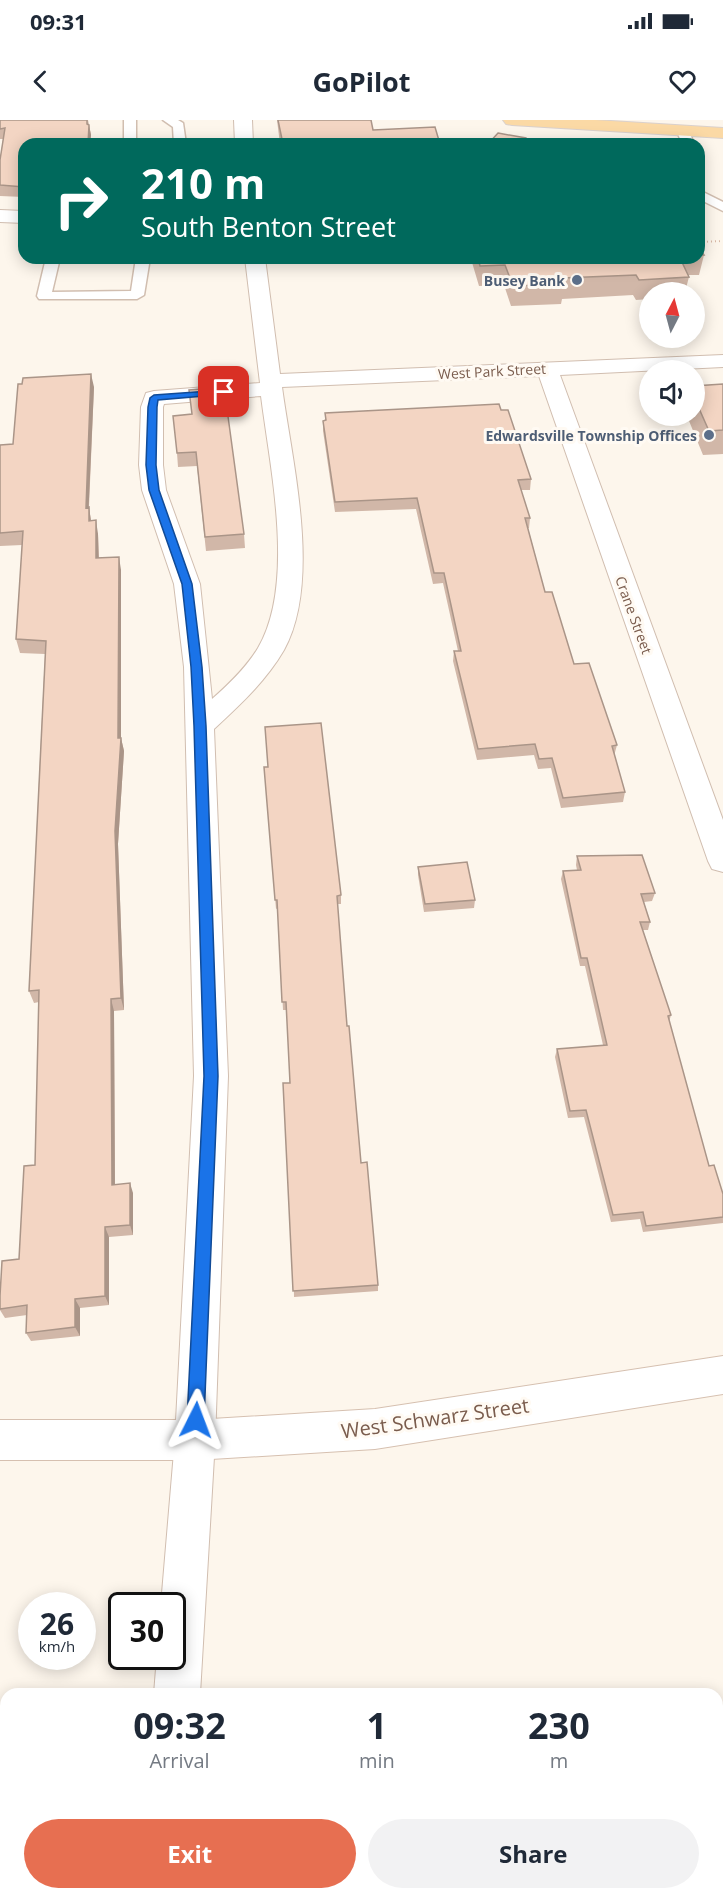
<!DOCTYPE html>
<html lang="en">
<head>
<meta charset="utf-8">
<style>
  body { margin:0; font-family:"Open Sans",sans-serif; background:#f2f2f3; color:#1f2937; height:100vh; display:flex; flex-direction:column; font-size:22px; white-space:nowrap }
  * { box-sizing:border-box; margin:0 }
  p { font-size:20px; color:#747a83 }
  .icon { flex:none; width:33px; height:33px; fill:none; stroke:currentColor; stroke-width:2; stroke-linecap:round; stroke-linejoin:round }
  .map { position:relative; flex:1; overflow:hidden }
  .details { position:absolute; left:0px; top:1568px; width:723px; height:212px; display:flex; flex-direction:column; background:#fff; border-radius:18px 18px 0 0; box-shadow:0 3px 15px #0003 }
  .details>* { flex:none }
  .top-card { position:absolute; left:18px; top:18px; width:687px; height:126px; border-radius:18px; box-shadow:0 3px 15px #0003; background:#00695c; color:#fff; overflow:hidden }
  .needle { width:39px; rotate:6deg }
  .fabs { position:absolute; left:639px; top:162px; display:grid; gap:12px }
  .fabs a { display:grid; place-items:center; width:66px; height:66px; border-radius:50%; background:#fff; box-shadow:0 3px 15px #0003; font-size:30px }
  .speed { position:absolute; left:18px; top:1472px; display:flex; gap:12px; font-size:30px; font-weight:700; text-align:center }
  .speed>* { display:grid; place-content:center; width:78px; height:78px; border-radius:50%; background:#fff; box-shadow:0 3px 15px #0003; line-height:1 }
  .speed small { font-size:15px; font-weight:400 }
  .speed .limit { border:3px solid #111; border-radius:9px; background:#fff; color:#111 }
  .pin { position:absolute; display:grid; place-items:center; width:51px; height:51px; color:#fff; margin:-26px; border-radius:12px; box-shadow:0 3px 9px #0006 }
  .me { position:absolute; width:66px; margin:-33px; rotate:3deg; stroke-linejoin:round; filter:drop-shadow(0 0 4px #0008) }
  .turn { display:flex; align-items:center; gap:21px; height:126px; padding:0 24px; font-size:27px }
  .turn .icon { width:78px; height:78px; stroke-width:2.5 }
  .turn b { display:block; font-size:42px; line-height:51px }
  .eta { display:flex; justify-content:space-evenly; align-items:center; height:102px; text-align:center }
  .eta b { font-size:36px; font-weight:700; line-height:42px }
  .action { display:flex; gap:12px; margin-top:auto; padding:12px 24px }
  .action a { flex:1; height:69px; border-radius:36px; background:#e76f51; color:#fff; font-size:24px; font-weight:700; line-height:69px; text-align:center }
  .action a+a { background:#f2f2f3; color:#1f2937 }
  .status { display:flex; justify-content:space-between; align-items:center; height:42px; padding:0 30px; background:#fff; direction:ltr }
  .status svg { height:16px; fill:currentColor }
  header { display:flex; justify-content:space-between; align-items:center; height:78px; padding:0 24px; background:#fff; font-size:27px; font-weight:700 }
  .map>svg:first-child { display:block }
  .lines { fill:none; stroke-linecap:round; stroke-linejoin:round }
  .stream { fill:#a5d3da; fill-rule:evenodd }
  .lane-casing { stroke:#d1beb0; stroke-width:3 }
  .street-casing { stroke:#d1beb0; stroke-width:2 }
  .secondary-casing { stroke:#d6c0b0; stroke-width:2 }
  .primary-casing { stroke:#dad1cd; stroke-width:2 }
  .path { stroke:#d9b8a5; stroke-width:2; stroke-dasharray:1 3; stroke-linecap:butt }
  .lane { fill:#fff; fill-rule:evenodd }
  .street { fill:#fff; fill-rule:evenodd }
  .secondary { fill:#fff; fill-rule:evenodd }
  .primary { fill:#fbd9a5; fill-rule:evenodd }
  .wall { fill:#d1b7a8 }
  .shaded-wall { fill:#aa9588 }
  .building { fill:#f3d5c3; stroke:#aa9588; stroke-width:1.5 }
  .route { fill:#1a73e8; stroke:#114b97; stroke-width:1.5 }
  .service-dot { fill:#5c6f8a; stroke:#fffaf3; stroke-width:2 }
  .labels { text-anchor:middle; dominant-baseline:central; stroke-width:6; stroke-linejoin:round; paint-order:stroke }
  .far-service-label { font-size:14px; font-weight:bold; fill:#4e5e75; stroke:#fffaf3; text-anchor:end }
  .far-street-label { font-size:14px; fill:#7a5c4d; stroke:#fffaf3 }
  .near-street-label { font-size:20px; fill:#7a5c4d; stroke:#fffaf3 }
</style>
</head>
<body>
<div class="status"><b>09:31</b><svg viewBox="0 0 49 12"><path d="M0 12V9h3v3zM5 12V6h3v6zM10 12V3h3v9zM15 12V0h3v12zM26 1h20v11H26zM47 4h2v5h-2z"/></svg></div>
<header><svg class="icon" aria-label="back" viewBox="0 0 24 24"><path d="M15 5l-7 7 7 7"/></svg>GoPilot<svg class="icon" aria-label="heart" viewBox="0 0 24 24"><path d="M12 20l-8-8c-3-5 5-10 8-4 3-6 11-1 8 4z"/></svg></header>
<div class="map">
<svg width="723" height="1778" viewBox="0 0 723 1778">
  <rect width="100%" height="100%" fill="#fdf6ec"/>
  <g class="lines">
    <path class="stream" d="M 723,1699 L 723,1728 L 717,1731 L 717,1702 Z
      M 672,1773 L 695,1773 L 693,1778 L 670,1778 Z"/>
    <defs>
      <path id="lane" d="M 124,0 L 136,0 L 136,24 L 124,24 Z
        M 163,0 L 178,0 L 183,3 L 186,24 L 174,24 L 173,7 Z
        M 683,7 L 689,11 L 694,24 L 682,24 L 677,11 Z
        M 699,70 L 723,82 L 723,91 L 699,79 Z
        M 46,138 L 60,138 L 52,172 L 131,171 L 136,138 L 150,138 L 144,175 L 137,179 L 39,179 L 37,176 Z"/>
      <path id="street" d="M 234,0 L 252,0 L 253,24 L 235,24 Z
        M 0,90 L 24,91 L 24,103 L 0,102 Z
        M 245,138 L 265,138 L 280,254 L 723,235 L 723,247 L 560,255 L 723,700 L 723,752 L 712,749 L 708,741 L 539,256 L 282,267 C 292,342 322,461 284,530 C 266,561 240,585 214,609 L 228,956 L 215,1320 L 200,1574 L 154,1574 L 157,1536 L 172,1536 L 172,1485 L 161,1485 L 175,1320 L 194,956 L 184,547 L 174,464 L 142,370 L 139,345 L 141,287 L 146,273 L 154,271 L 260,263 ZM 261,276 C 270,348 296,463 258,528 C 246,548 229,564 212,579 L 200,464 L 166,370 L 163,345 L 163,287 L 164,284 Z
        M 138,1773 L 186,1773 L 186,1778 L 138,1778 Z"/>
      <path id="secondary" d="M 723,1236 L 723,1274 L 375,1329 L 195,1340 L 0,1340 L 0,1300 L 195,1300 L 375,1289 Z"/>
      <path id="primary" d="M 503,0 L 595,0 L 723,8 L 723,18 L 512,5 L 506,4 Z"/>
    </defs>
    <use href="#lane" class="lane-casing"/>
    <use href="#street" class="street-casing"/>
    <use href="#secondary" class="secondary-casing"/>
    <use href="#primary" class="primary-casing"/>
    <path class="path" d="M 699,122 L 723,121"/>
    <use href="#lane" class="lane"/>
    <use href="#street" class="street"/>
    <use href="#secondary" class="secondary"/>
    <use href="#primary" class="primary"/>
  </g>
  <path class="wall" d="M 0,0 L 88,0 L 91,15 L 90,24 L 24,24 L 24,77 L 0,76 L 0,40 L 3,19 L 0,19 Z
    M 277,0 L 371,0 L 373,10 L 440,24 L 280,24 Z
    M 699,127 L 704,135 L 699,155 L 688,155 L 689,157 L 685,172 L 650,172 L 650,179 L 636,180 L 633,175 L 562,179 L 561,184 L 511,186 L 504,165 L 479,166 L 471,139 L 464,140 L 464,138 L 699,138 Z
    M 723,264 L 723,334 L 703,335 L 687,296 L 694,296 L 694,266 Z
    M 94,267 L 89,387 L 91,401 L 98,414 L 99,438 L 121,450 L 121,618 L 124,631 L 118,724 L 124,890 L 114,891 L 115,1065 L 133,1073 L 133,1115 L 109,1117 L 109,1185 L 80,1188 L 80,1216 L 31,1221 L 26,1213 L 27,1195 L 5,1198 L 0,1190 L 0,1176 L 19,1139 L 35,1045 L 39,882 L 34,883 L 29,871 L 45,534 L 20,533 L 16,519 L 22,425 L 0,426 L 0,325 L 13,324 Z
    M 501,290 L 531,359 L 530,370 L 521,370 L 530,398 L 529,408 L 528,408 L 545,472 L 574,544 L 617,625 L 614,636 L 625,672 L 623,682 L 561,688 L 551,648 L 538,649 L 534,635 L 477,640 L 453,541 L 454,531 L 458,531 L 443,463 L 433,464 L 416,389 L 335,392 L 323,311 L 323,301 L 325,300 L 325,293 Z
    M 192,294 L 244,414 L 245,428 L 206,431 L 197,346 L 178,347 L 177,333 Z
    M 264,647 L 268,647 L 341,775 L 341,784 L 337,784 L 347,906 L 361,1043 L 378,1165 L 378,1171 L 294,1177 L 290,963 L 287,890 L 283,890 L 278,788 L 276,789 Z
    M 577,736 L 655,773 L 652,781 L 644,782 L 650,802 L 648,810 L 643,810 L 671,895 L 669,902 L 709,1046 L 723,1074 L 723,1103 L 643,1112 L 640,1099 L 611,1102 L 584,997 L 568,998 L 555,937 L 557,929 L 603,925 L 585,846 L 580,846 L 561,759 L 563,751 L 577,750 L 576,745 Z
    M 418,747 L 475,780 L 474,788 L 424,792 L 418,755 Z"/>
  <path class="shaded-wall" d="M 89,5 L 91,15 L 90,24 L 88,24 Z
    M 91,254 L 94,267 L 88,401 L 86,388 Z
    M 89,387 L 91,401 L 89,401 Z
    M 96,400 L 98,414 L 99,452 L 96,438 Z
    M 119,437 L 121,450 L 121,619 L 121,618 L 124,631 L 118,724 L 124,890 L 121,878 L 115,711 L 118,618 Z
    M 111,879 L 114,891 L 115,1075 L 112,1065 Z
    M 130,1063 L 133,1073 L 133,1115 L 130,1105 Z
    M 105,1107 L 109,1117 L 109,1185 L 105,1176 Z
    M 75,1179 L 80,1188 L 80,1216 L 75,1207 Z"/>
  <path class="building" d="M 0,0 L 87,0 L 87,4 L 89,5 L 88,24 L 24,24 L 24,67 L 0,65 L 0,40 L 5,8 L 0,9 Z
    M 278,0 L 371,0 L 373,10 L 435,7 L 440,24 L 283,24 Z
    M 498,13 L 526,18 L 528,24 L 488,24 Z
    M 699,127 L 704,135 L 699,135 Z
    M 478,138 L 680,138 L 689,157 L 639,160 L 636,155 L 563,158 L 564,164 L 513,166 L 505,145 L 480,146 Z
    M 91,254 L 86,388 L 89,387 L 89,401 L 96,400 L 96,438 L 119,437 L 118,618 L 121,618 L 115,711 L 121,878 L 111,879 L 112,1065 L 130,1063 L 130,1105 L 105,1107 L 105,1176 L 75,1179 L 75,1207 L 26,1213 L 27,1185 L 0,1189 L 0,1176 L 2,1141 L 19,1139 L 24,1046 L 35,1045 L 39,870 L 29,871 L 46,521 L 16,519 L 23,411 L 0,413 L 0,325 L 13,324 L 18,264 L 22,264 L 23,258 Z
    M 723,264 L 723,310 L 709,311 L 694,277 L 694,266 Z
    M 224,267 L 244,414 L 205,417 L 196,332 L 177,333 L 173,296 L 192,294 L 189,270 Z
    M 499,284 L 501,290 L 508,290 L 531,359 L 518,360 L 530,398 L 525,398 L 545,472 L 552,472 L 574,544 L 589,543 L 617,625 L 612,626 L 625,672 L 563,678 L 552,638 L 539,639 L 535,624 L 478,629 L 454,531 L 461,531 L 444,453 L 434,453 L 417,378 L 335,382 L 323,301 L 326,300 L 325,293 Z
    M 321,603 L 341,775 L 337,776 L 347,906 L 349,906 L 361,1043 L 367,1042 L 378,1165 L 293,1171 L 283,963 L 290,963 L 286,882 L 282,882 L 277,780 L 275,780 L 264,647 L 268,647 L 265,607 Z
    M 642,735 L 655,773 L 641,774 L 650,802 L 640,802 L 671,895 L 668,896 L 709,1046 L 714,1045 L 723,1074 L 723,1097 L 646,1106 L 643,1092 L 613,1095 L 586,990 L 570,991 L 557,929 L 607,925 L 587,838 L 581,838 L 563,751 L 581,750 L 577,736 Z
    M 467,742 L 475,780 L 425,784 L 418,747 Z"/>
  <path class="route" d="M 224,270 L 227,270 L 227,274 L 158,280 L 157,287 L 156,345 L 159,370 L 192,464 L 202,547 L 206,606 L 218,956 L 204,1300 L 202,1306 L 196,1309 L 190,1306 L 187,1300 L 204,956 L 194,606 L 191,547 L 182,464 L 149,370 L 146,345 L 148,287 L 150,278 L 154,275 Z"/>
  <g class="service-dot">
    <circle cx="577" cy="160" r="6"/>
    <circle cx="709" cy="315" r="6"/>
  </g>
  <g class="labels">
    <g class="far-service-label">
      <text x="565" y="160">Busey Bank</text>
      <text x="697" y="315">Edwardsville Township Offices</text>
    </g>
    <g class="far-street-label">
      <text transform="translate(492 251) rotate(-3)">West Park Street</text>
      <text transform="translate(634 495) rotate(70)">Crane Street</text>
    </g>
    <g class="near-street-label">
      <text transform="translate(435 1298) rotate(-8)">West Schwarz Street</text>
    </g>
  </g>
</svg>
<div class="fabs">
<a><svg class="needle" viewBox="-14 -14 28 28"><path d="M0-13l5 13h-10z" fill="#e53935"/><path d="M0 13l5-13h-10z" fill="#747a83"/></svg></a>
<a><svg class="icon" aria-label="sound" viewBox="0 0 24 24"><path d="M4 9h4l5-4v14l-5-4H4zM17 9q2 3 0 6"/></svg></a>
</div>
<div class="speed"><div>26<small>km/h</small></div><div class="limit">30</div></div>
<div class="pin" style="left:224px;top:272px;background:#d93025"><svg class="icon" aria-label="arrive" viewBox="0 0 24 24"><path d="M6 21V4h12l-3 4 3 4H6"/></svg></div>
<svg class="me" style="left:196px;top:1300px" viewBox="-20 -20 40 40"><path d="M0-17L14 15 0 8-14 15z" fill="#1a73e8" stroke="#fff" stroke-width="4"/></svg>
<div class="top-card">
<div class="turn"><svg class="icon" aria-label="right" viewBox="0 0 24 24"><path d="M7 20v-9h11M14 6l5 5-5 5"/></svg><div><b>210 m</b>South Benton Street</div></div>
</div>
<section class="details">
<div class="eta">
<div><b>09:32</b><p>Arrival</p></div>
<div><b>1</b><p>min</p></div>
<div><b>230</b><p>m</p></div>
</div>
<div class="action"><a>Exit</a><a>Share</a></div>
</section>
</div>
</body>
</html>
